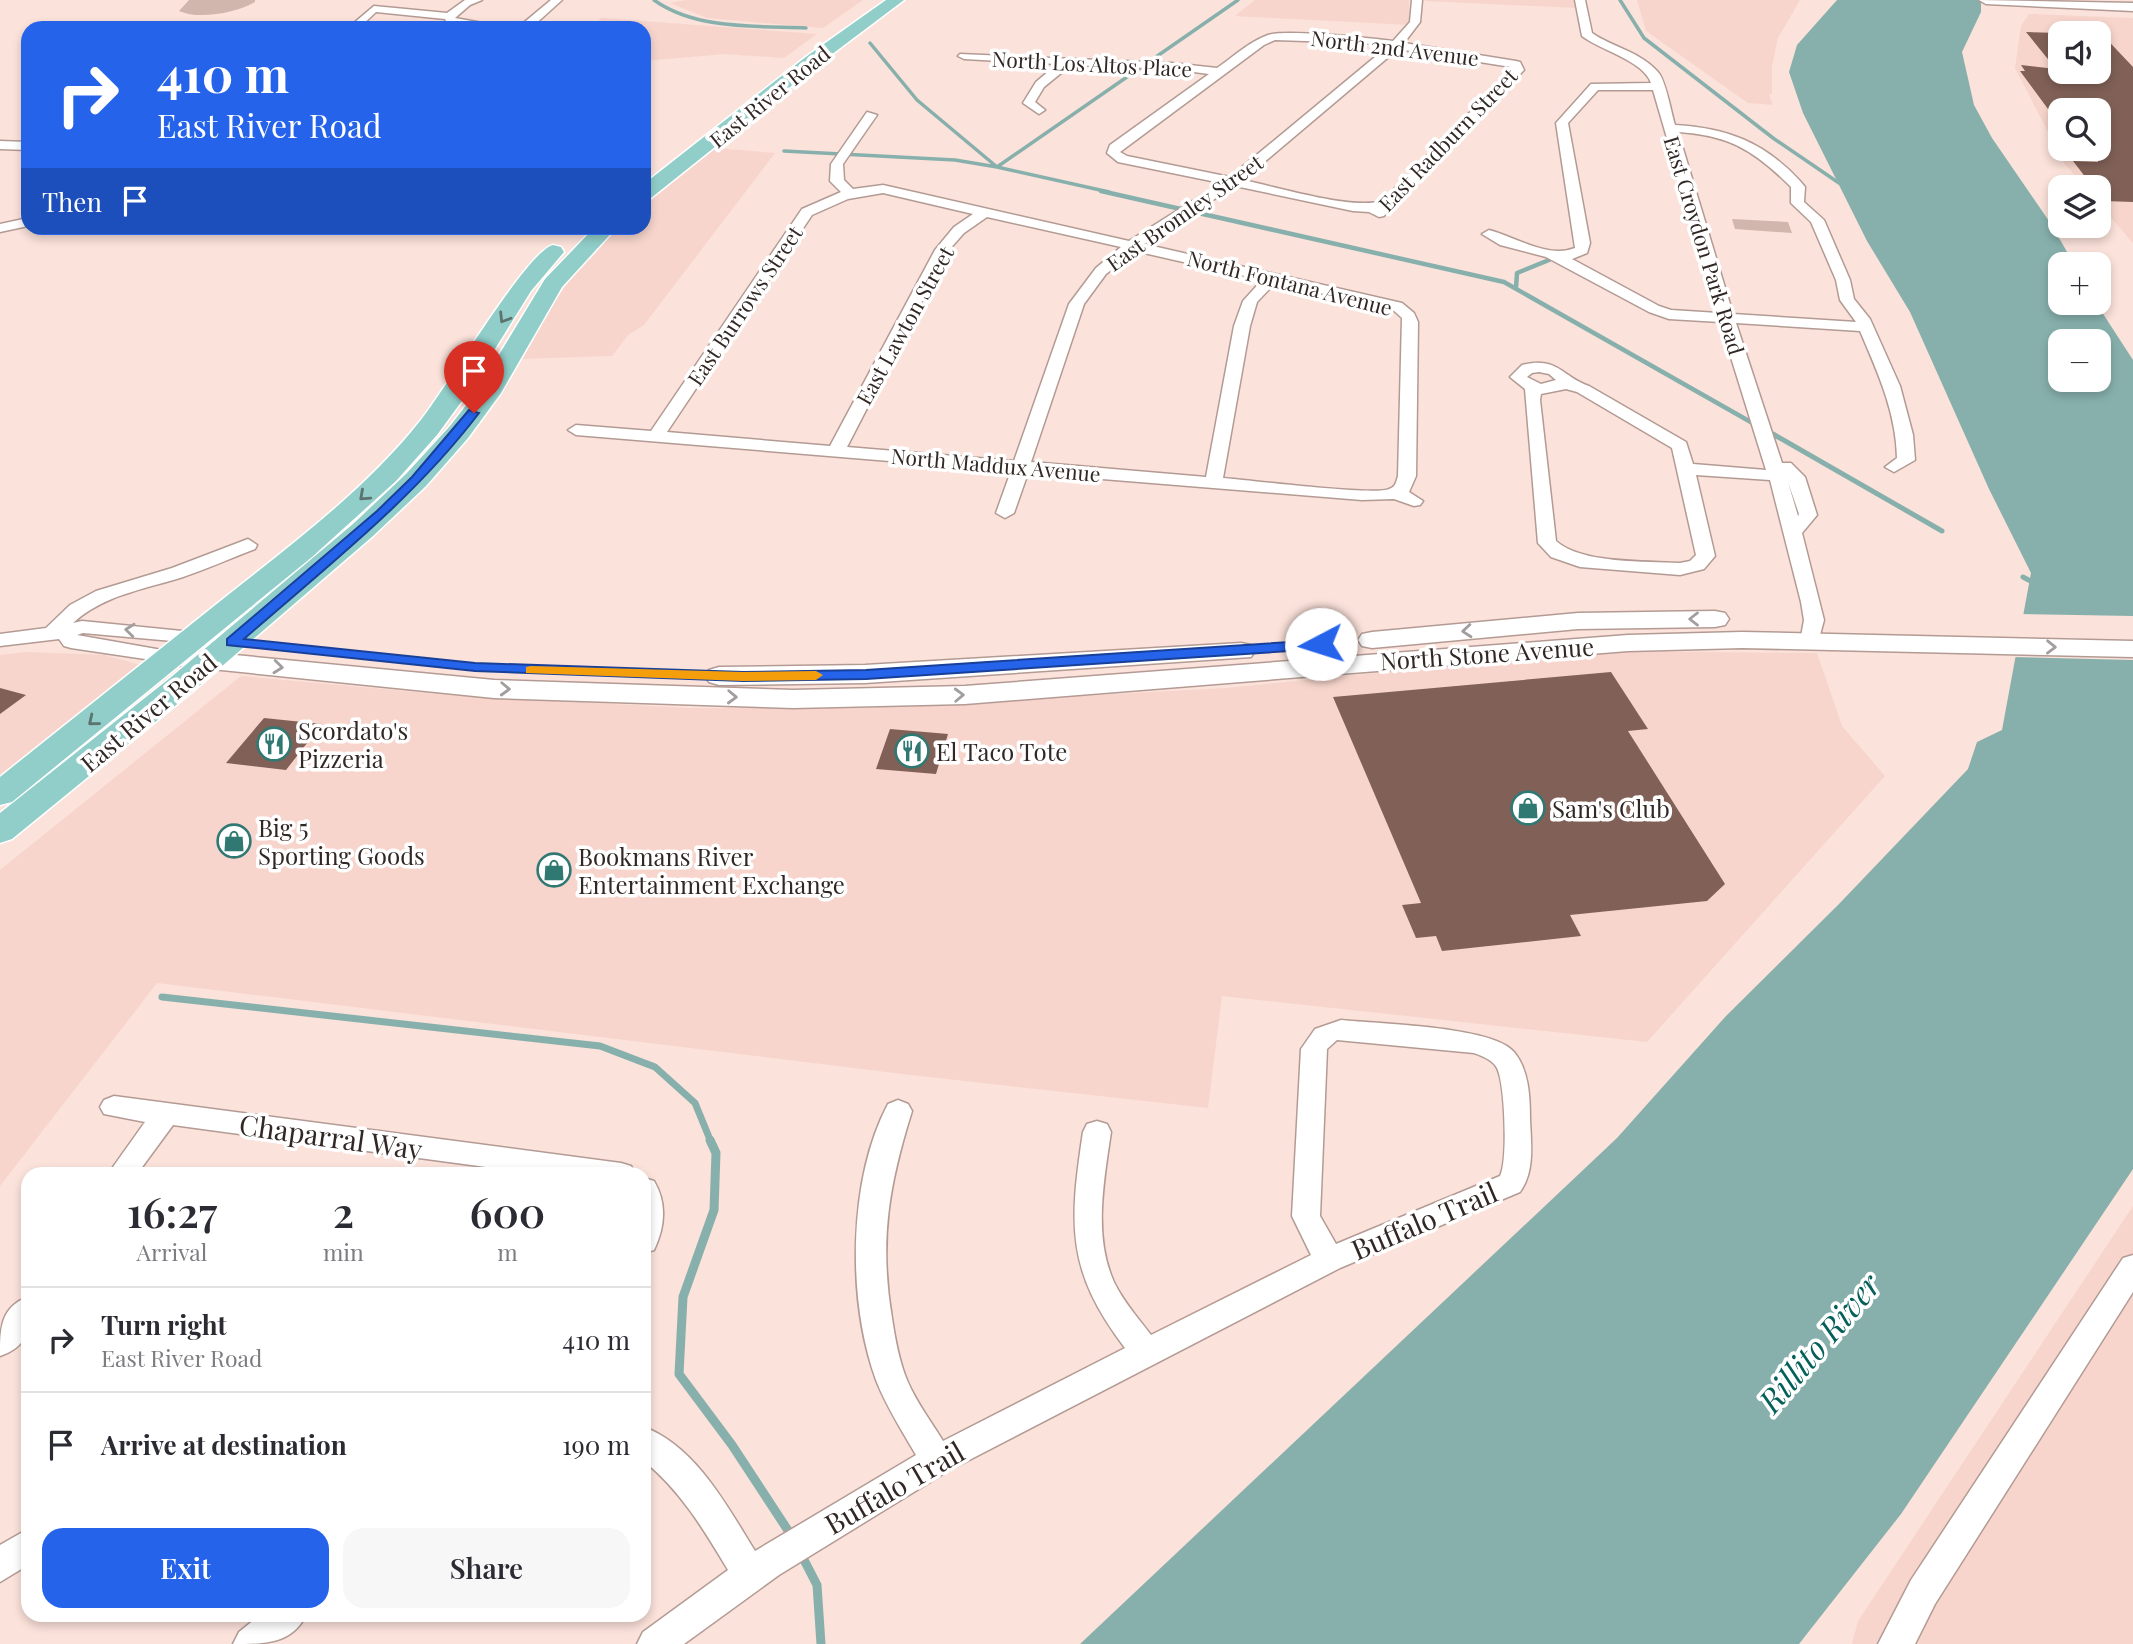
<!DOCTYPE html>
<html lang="en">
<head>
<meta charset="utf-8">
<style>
  body { margin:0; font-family:"Playfair Display",serif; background:#f7f7f7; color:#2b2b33; height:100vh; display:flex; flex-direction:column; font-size:26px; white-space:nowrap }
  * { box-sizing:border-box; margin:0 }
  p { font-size:23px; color:#7c7c81 }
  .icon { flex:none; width:38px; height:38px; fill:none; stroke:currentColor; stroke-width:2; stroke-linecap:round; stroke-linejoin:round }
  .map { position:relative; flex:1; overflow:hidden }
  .sheet { position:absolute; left:21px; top:1167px; width:630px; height:455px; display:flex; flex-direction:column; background:#fff; border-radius:21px; box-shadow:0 4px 10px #0003 }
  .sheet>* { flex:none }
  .hud { position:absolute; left:21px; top:21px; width:630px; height:214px; border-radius:21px; box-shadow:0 4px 10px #0003; background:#2563eb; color:#fff; overflow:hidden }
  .buttons { position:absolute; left:2048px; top:21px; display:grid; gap:14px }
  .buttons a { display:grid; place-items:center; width:63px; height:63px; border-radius:14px; background:#fff; box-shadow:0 4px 10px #0003; font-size:35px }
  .pin { position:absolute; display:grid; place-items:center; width:60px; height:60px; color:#fff; margin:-72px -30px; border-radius:50% 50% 50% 0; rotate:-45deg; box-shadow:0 0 7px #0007 }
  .pin .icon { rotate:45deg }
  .me { position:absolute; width:77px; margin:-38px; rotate:265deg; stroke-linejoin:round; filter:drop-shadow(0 0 5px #0008) }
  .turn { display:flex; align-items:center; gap:24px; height:147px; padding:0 21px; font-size:32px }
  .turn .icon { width:91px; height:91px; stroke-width:2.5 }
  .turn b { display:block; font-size:49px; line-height:60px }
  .then { display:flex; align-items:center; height:66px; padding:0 21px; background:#0003; gap:14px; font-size:26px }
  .eta { display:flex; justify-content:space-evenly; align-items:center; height:119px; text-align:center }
  .eta b { font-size:42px; font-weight:600; line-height:49px }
  .button { display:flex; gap:14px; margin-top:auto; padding:14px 21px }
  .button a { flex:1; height:80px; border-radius:21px; background:#2563eb; color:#fff; font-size:28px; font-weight:600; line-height:80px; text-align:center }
  .button a+a { background:#f7f7f7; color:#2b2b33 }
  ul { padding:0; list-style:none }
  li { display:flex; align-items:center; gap:21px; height:105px; padding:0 21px; border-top:2px solid #e1e1e2 }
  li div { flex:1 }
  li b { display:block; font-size:26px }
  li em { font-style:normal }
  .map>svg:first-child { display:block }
  .built { fill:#f7d5cc; fill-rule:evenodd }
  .green { fill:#d1b6ae }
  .water { fill:#87b0ac; fill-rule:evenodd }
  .pier { fill:#fbe2da }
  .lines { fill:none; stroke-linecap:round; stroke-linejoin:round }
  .stream-far4 { stroke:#87b0ac; stroke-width:3.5 }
  .stream-far3 { stroke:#87b0ac; stroke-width:4.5 }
  .stream-far2 { stroke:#87b0ac; stroke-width:5 }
  .stream-far1 { stroke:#87b0ac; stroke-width:7 }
  .stream { stroke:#87b0ac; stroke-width:9 }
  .building { fill:#816157 }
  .minor-casing { stroke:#b39b94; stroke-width:3 }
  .secondary-casing { stroke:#b39b94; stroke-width:3 }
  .primary-casing { stroke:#fff; stroke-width:3 }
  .minor { fill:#fff; fill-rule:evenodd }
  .secondary { fill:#fff; fill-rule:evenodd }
  .primary { fill:#91cec9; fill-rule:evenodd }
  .oneway { stroke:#5c736f }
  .oneway2 { stroke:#a29e9d }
  .route { fill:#2563eb; stroke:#184099; stroke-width:2 }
  .slow { fill:#f59e0b }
  .labels { text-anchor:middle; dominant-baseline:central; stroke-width:7; stroke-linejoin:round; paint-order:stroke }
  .far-street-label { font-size:21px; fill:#312825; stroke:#fff }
  .street-label { font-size:24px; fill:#312825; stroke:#fff }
  .poi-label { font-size:24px; fill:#312825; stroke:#fff; text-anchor:start }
  .near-street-label { font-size:28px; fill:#312825; stroke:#fff }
  .near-water-label { font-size:32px; font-style:italic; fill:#05605a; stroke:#fff }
</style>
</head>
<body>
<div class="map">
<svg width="2133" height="1644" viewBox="0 0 2133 1644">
  <rect width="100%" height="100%" fill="#fbe2da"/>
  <path class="built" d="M 686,0 L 863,0 L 823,28 L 707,18 L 670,3 Z
    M 1255,0 L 1409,0 L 1409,25 L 1235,16 Z
    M 1574,0 L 1576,8 L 1425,1 L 1425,0 Z
    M 1637,0 L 1800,0 L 1778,38 L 1772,66 L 1772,94 L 1769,95 L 1773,105 L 1748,103 L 1646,31 Z
    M 2029,14 L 2133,18 L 2133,243 L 2098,203 L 2098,187 L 2085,187 L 2064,163 L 2015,68 L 2021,26 ZM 2060,33 L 2098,33 L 2098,72 L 2060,72 ZM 2060,110 L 2098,110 L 2098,149 L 2060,149 Z
    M 602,18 L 817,34 L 784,58 L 725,54 L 644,61 L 644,28 L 588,28 Z
    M 715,148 L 775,153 L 644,325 L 628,335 L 612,356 L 520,359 L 557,298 L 582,263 L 604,239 L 616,228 L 644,228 L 644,203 Z
    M 1597,651 L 1817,653 L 1842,726 L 1885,776 L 1647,1042 L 1222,996 L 1208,1108 L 911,1075 L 157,983 L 0,1186 L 0,870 L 241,676 L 449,695 L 688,708 L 861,708 L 1226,688 Z
    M 25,652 L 105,655 L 144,666 L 0,781 L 0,655 Z
    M 2133,1206 L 2133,1644 L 1852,1644 L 1858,1621 Z"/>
  <path class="green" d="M 189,0 L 255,0 L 255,2 C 236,13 199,20 179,11 Z
    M 1732,219 L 1788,222 L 1792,233 L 1735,229 Z"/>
  <path class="water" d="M 1837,0 L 1981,0 L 1981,12 L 1962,52 L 1974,105 L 1992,138 L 2051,224 L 2074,264 L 2060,264 L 2060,303 L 2096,303 L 2133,360 L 2133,1169 L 1901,1514 L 1799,1644 L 1080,1644 L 1617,1138 L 1726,1016 L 1839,904 L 1968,769 L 1977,742 L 2002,730 L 2031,573 L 1989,489 L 1910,312 L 1867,241 L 1803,113 L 1789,72 L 1797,45 ZM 2060,341 L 2098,341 L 2098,380 L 2060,380 Z"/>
  <path class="pier" d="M 2020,614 L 2133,616 L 2133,660 L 2012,657 Z"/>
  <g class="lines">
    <path class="stream-far4" d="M 654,0 C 696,30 757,26 806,28
      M 1620,0 L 1644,38 L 1773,138 L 1839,183
      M 870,43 L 917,100 L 997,167 L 1109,192
      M 784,151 L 955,160 L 997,167 L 1238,0"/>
    <path class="stream-far3" d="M 1101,191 L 1504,282 L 1756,425
      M 1516,288 L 1517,273 L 1549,260
      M 1765,430 L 1776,436"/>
    <path class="stream-far2" d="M 1773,434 L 1942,531
      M 2023,577 L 2036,584"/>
    <path class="stream-far1" d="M 162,997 L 600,1046 L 655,1067 L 695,1103 L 711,1142"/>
    <path class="stream" d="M 710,1140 L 716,1153 L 714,1210 L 683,1297 L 679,1374 L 732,1445 L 791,1535
      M 801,1554 L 817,1585 L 821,1644"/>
  </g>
  <path class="building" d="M 2098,30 L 2133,67 L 2133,202 L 2104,201 L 2098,194 L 2098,187 L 2093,187 L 2073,161 L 2098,162 L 2098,110 L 2048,109 L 2020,71 L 2025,71 L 2021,65 L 2056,69 L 2026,32 L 2060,33 L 2060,72 L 2098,72 Z
    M 1611,672 L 1648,729 L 1628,731 L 1725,884 L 1707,901 L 1570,915 L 1581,936 L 1442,951 L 1436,936 L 1416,938 L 1402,905 L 1421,903 L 1333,697 Z
    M 0,688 L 26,695 L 0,714 Z
    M 264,718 L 322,724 L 286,770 L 226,763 Z
    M 890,729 L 948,734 L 936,774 L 876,769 Z"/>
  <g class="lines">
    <defs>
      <path id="minor" d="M 465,0 L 482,0 L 470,5 L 455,18 L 488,24 L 521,25 L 551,0 L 562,0 L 531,28 L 474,28 L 447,23 L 445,19 L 376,12 L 359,28 L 348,28 L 374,6 L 447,13 Z
        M 1412,0 L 1422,0 L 1420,22 L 1404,43 L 1516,61 L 1520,62 L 1524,70 L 1392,207 L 1383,209 L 1386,213 L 1384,216 L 1379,217 L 1369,212 L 1353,211 L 1235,186 L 1144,244 L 1402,303 L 1414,313 L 1418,322 L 1416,476 L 1409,492 L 1423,501 L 1420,505 L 1414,506 L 1394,499 L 1362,500 L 1028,473 L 1014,513 L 1005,518 L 996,513 L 1011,471 L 576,435 L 568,430 L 576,425 L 651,431 L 802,209 L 841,192 L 830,181 L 831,164 L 867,112 L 877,115 L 843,164 L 844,180 L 853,189 L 883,185 L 1129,241 L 1221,183 L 1118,162 L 1107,153 L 1110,145 L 1209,74 L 1171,69 L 1071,65 L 1044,87 L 1035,102 L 1045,110 L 1039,114 L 1023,103 L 1036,82 L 1057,64 L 964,59 L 958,56 L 960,54 L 1171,63 L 1217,68 C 1233,57 1249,42 1268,35 C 1286,29 1371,38 1393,41 L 1410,22 ZM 1275,40 L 1365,43 L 1387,47 L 1230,177 L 1127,156 L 1120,152 L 1264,45 ZM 1398,49 L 1511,67 L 1512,70 L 1382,201 C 1351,210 1278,187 1243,180 ZM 883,193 L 973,214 L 954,227 L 935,250 L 830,446 L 667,432 L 812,215 L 848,199 ZM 987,217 L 1121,247 L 1096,268 L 1069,304 L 1014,461 L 847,447 L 948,251 L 964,233 ZM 1135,251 L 1262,280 L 1243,301 L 1234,326 L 1206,477 L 1031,462 L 1084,304 L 1106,274 ZM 1275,283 L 1392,309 L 1402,318 L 1398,476 C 1396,482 1396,487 1389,489 C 1374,496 1249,480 1223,478 L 1250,326 L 1257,302 Z
        M 1575,0 L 1585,0 L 1592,33 C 1612,47 1641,52 1658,72 C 1666,81 1671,112 1675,125 C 1727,128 1764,142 1800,181 L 1805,187 L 1804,202 L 1824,220 L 1850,280 L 1854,299 L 1870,319 L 1900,386 L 1913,435 L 1915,460 L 1894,472 L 1885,467 L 1897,458 C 1896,412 1878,373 1860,331 L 1736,323 L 1782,463 L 1791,463 L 1805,477 L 1817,515 L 1802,533 L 1824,620 L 1817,646 L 1803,646 L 1800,642 L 1804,620 L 1801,602 L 1770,480 L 1696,475 L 1715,556 L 1704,569 L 1680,575 L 1580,567 L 1551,557 L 1538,543 L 1525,389 L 1510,377 L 1522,365 C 1558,356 1562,377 1589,386 L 1686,442 L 1693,464 L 1766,470 L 1720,322 L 1669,319 L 1649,312 L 1546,257 L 1500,245 L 1482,234 L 1489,230 C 1516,237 1548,259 1575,248 L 1556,123 L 1591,84 L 1651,83 C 1644,61 1600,50 1582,36 ZM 1598,90 L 1653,90 L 1718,313 L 1671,310 L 1659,306 L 1572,259 L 1587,253 L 1590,243 L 1568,123 ZM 1678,132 C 1727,135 1752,149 1787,183 L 1791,187 L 1791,203 L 1811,222 L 1836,280 L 1840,300 L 1856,322 L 1733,314 ZM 1539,372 L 1549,374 L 1556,380 L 1541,384 L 1527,377 L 1532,373 ZM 1566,389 L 1577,392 L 1672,448 L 1696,555 L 1690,561 L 1680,563 C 1646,561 1582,564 1556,541 L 1540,400 L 1541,394 ZM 1788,482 L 1799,514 L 1798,516 Z
        M 0,141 L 28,142 L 28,150 L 0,149 Z
        M 28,218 L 28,226 L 0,232 L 0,224 Z
        M 248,539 L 257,545 L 255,549 C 231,558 207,569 183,577 C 146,589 103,595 73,623 L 82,621 L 202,633 L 205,637 L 202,641 L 195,643 L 83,633 L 77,635 L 179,653 L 182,657 L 179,661 L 172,663 L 71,648 L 64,646 L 59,639 L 0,646 L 0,634 L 46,628 L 70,605 L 96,591 L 172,568 Z
        M 1341,1020 C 1377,1024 1493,1026 1514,1052 C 1529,1070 1530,1097 1530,1119 C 1531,1144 1535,1171 1520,1192 L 1340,1268 L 948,1471 L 779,1575 L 684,1644 L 637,1644 L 643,1632 L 728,1570 C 704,1530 681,1491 644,1461 L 644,1427 C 696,1447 727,1506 755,1551 L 916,1455 C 902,1431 886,1406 876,1380 C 847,1300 848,1180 888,1104 L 898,1100 L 908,1104 L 912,1111 C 889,1184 879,1241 892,1318 C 895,1338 899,1361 907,1380 C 916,1402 931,1421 943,1441 L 1125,1348 C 1066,1271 1069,1224 1083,1132 L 1087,1124 L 1097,1121 L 1107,1124 L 1111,1132 C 1104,1180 1093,1236 1114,1282 C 1123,1301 1138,1318 1151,1335 L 1311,1255 L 1292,1216 L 1301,1049 L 1315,1029 ZM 1337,1040 L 1474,1053 C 1482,1056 1493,1060 1497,1068 C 1505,1084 1508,1160 1500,1176 L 1336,1244 L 1320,1216 L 1327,1049 Z
        M 114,1096 L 621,1163 L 631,1166 L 635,1174 L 538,1174 L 173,1125 L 137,1174 L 108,1174 L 145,1122 L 104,1114 L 100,1107 L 104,1100 Z
        M 644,1178 L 654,1181 C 667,1203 665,1227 654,1250 L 644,1253 Z
        M 2133,1255 L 2133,1292 L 1935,1604 L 1915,1644 L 1878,1644 L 1911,1580 L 2123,1258 Z
        M 28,1297 C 28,1326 32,1345 0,1356 C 0,1330 0,1307 28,1297 Z
        M 28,1529 L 28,1565 L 0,1582 L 0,1545 Z
        M 260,1615 L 306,1615 C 292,1644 265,1644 233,1644 L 239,1632 Z"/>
      <path id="secondary" d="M 1979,0 L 2133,3 L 2133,11 L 1986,4 Z
        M 1715,611 L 1725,613 L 1729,619 L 1725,625 L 1715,627 L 1578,629 L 1372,648 L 1362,646 L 1358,640 L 1362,634 L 1372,632 L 1578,613 Z
        M 1742,632 L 2133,641 L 2133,657 L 1742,648 L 1628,651 L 965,704 L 793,708 L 494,698 L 172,665 L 162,663 L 158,657 L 162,651 L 172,649 L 494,680 L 793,690 L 965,686 L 1628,635 Z
        M 1241,643 L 1251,645 L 1255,651 L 1251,657 L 865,683 L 719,685 L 709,682 L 705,676 L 709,670 L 719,667 L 865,665 Z"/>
      <path id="primary" d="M 886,0 L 904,0 L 819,64 L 651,198 L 644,200 L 644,184 L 807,56 Z
        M 594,228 L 616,228 L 562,287 L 501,393 L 468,438 L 426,486 L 373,536 L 192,692 L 12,839 L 0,843 L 0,813 L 170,678 L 353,524 L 406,474 L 450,426 L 477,391 L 545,279 Z
        M 553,245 L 561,247 L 564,252 L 531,291 L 467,394 L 437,435 L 396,481 L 312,557 L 12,802 L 0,805 L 0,777 C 76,716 152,656 228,595 C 295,542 367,488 420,421 C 445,391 526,252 553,245 Z"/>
    </defs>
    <use href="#minor" class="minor-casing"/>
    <use href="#secondary" class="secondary-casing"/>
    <use href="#primary" class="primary-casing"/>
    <use href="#minor" class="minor"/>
    <use href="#secondary" class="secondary"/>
    <use href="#primary" class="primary"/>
  </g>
  <defs><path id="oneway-chevron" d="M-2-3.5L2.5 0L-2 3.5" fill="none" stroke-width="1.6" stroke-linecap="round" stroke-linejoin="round" transform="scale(1.75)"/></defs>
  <g class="oneway">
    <use href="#oneway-chevron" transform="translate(504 318) rotate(122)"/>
    <use href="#oneway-chevron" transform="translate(364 496) rotate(138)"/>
    <use href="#oneway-chevron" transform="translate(93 721) rotate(141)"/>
  </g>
  <g class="oneway2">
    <use href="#oneway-chevron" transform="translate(1694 619) rotate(180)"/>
    <use href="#oneway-chevron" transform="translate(130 630) rotate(-174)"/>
    <use href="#oneway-chevron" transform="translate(1467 631) rotate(175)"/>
    <use href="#oneway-chevron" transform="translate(2051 647) rotate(1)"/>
    <use href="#oneway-chevron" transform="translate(278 667) rotate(6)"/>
    <use href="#oneway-chevron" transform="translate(505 689) rotate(2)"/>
    <use href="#oneway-chevron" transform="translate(959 695) rotate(-2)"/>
    <use href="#oneway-chevron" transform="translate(732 697) rotate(2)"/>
  </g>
  <path class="route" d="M 469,410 L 479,413 C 413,500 326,567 244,639 L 475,663 L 743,672 L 866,670 L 1321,640 L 1328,644 L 1321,649 L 866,679 L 743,681 L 475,671 L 227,645 L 227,639 L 377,511 L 412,477 Z"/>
  <path class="slow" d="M 531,666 L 743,672 L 816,671 L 823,675 L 816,680 L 743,681 L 526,673 L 526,667 Z"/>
  <defs>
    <symbol id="restaurant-ring" viewBox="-11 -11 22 22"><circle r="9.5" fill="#fff" stroke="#307872" stroke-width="1.5"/><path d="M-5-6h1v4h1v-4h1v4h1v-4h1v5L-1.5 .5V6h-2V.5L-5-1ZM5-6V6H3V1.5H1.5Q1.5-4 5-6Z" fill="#307872"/></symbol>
    <symbol id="shop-ring" viewBox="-11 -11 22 22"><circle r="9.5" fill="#fff" stroke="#307872" stroke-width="1.5"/><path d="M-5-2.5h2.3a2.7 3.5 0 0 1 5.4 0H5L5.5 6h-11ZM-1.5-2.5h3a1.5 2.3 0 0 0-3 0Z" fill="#307872"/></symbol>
  </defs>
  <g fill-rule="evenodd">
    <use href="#restaurant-ring" x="255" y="725" width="38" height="38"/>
    <use href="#restaurant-ring" x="893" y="732" width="38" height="38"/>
    <use href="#shop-ring" x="1509" y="789" width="38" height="38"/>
    <use href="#shop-ring" x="215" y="822" width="38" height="38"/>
    <use href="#shop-ring" x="535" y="851" width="38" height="38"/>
  </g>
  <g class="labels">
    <g class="far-street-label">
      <text transform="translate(1395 47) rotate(7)">North 2nd Avenue</text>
      <text transform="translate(1092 63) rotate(3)">North Los Altos Place</text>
      <text transform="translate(769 96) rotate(-39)">East River Road</text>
      <text transform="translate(1447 139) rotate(-46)">East Radburn Street</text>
      <text transform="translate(1184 212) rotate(-35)">East Bromley Street</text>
      <text transform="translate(1705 245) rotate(73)">East Croydon Park Road</text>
      <text transform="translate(1290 282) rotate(14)">North Fontana Avenue</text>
      <text transform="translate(744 305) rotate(-56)">East Burrows Street</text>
      <text transform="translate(904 325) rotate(-61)">East Lawton Street</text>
      <text transform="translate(996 464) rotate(5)">North Maddux Avenue</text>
    </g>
    <g class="street-label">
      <text transform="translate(1487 653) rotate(-4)">North Stone Avenue</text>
      <text transform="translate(148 712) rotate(-40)">East River Road</text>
    </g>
    <g class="poi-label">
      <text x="298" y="730">Scordato's<tspan x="298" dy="28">Pizzeria</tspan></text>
      <text x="936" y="751">El Taco Tote</text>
      <text x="1552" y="808">Sam's Club</text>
      <text x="258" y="827">Big 5<tspan x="258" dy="28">Sporting Goods</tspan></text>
      <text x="578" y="856">Bookmans River<tspan x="578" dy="28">Entertainment Exchange</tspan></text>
    </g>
    <g class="near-street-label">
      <text transform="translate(331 1136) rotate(8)">Chaparral Way</text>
      <text transform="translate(1424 1220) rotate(-23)">Buffalo Trail</text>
      <text transform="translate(894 1487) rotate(-30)">Buffalo Trail</text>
    </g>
    <g class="near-water-label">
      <text transform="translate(1818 1342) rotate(-50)">Rillito River</text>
    </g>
  </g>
</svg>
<div class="buttons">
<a><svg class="icon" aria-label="sound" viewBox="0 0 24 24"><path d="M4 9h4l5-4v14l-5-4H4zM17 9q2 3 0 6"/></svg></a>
<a><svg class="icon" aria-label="search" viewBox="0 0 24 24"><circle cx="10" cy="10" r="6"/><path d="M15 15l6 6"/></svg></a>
<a><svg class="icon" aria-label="layers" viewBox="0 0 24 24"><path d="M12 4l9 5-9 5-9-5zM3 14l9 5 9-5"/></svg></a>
<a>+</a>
<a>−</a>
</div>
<div class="pin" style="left:474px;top:413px;background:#d93025"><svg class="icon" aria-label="arrive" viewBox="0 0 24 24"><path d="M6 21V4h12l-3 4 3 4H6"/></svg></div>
<svg class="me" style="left:1321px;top:644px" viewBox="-20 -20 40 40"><circle r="19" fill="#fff"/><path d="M0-13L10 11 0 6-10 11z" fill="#2563eb"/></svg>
<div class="hud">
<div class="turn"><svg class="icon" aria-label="right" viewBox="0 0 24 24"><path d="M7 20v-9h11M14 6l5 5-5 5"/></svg><div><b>410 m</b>East River Road</div></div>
<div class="then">Then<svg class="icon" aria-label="arrive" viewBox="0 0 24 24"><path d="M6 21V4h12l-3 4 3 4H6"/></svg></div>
</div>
<section class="sheet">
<div class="eta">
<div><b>16:27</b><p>Arrival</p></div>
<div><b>2</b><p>min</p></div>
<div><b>600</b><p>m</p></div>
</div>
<ul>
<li><svg class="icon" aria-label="right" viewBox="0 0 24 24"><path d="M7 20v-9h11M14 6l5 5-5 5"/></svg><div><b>Turn right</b><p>East River Road</p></div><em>410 m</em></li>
<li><svg class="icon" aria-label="arrive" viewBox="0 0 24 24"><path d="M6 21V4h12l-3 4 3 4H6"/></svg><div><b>Arrive at destination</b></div><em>190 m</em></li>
</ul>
<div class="button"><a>Exit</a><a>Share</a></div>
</section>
</div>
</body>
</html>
